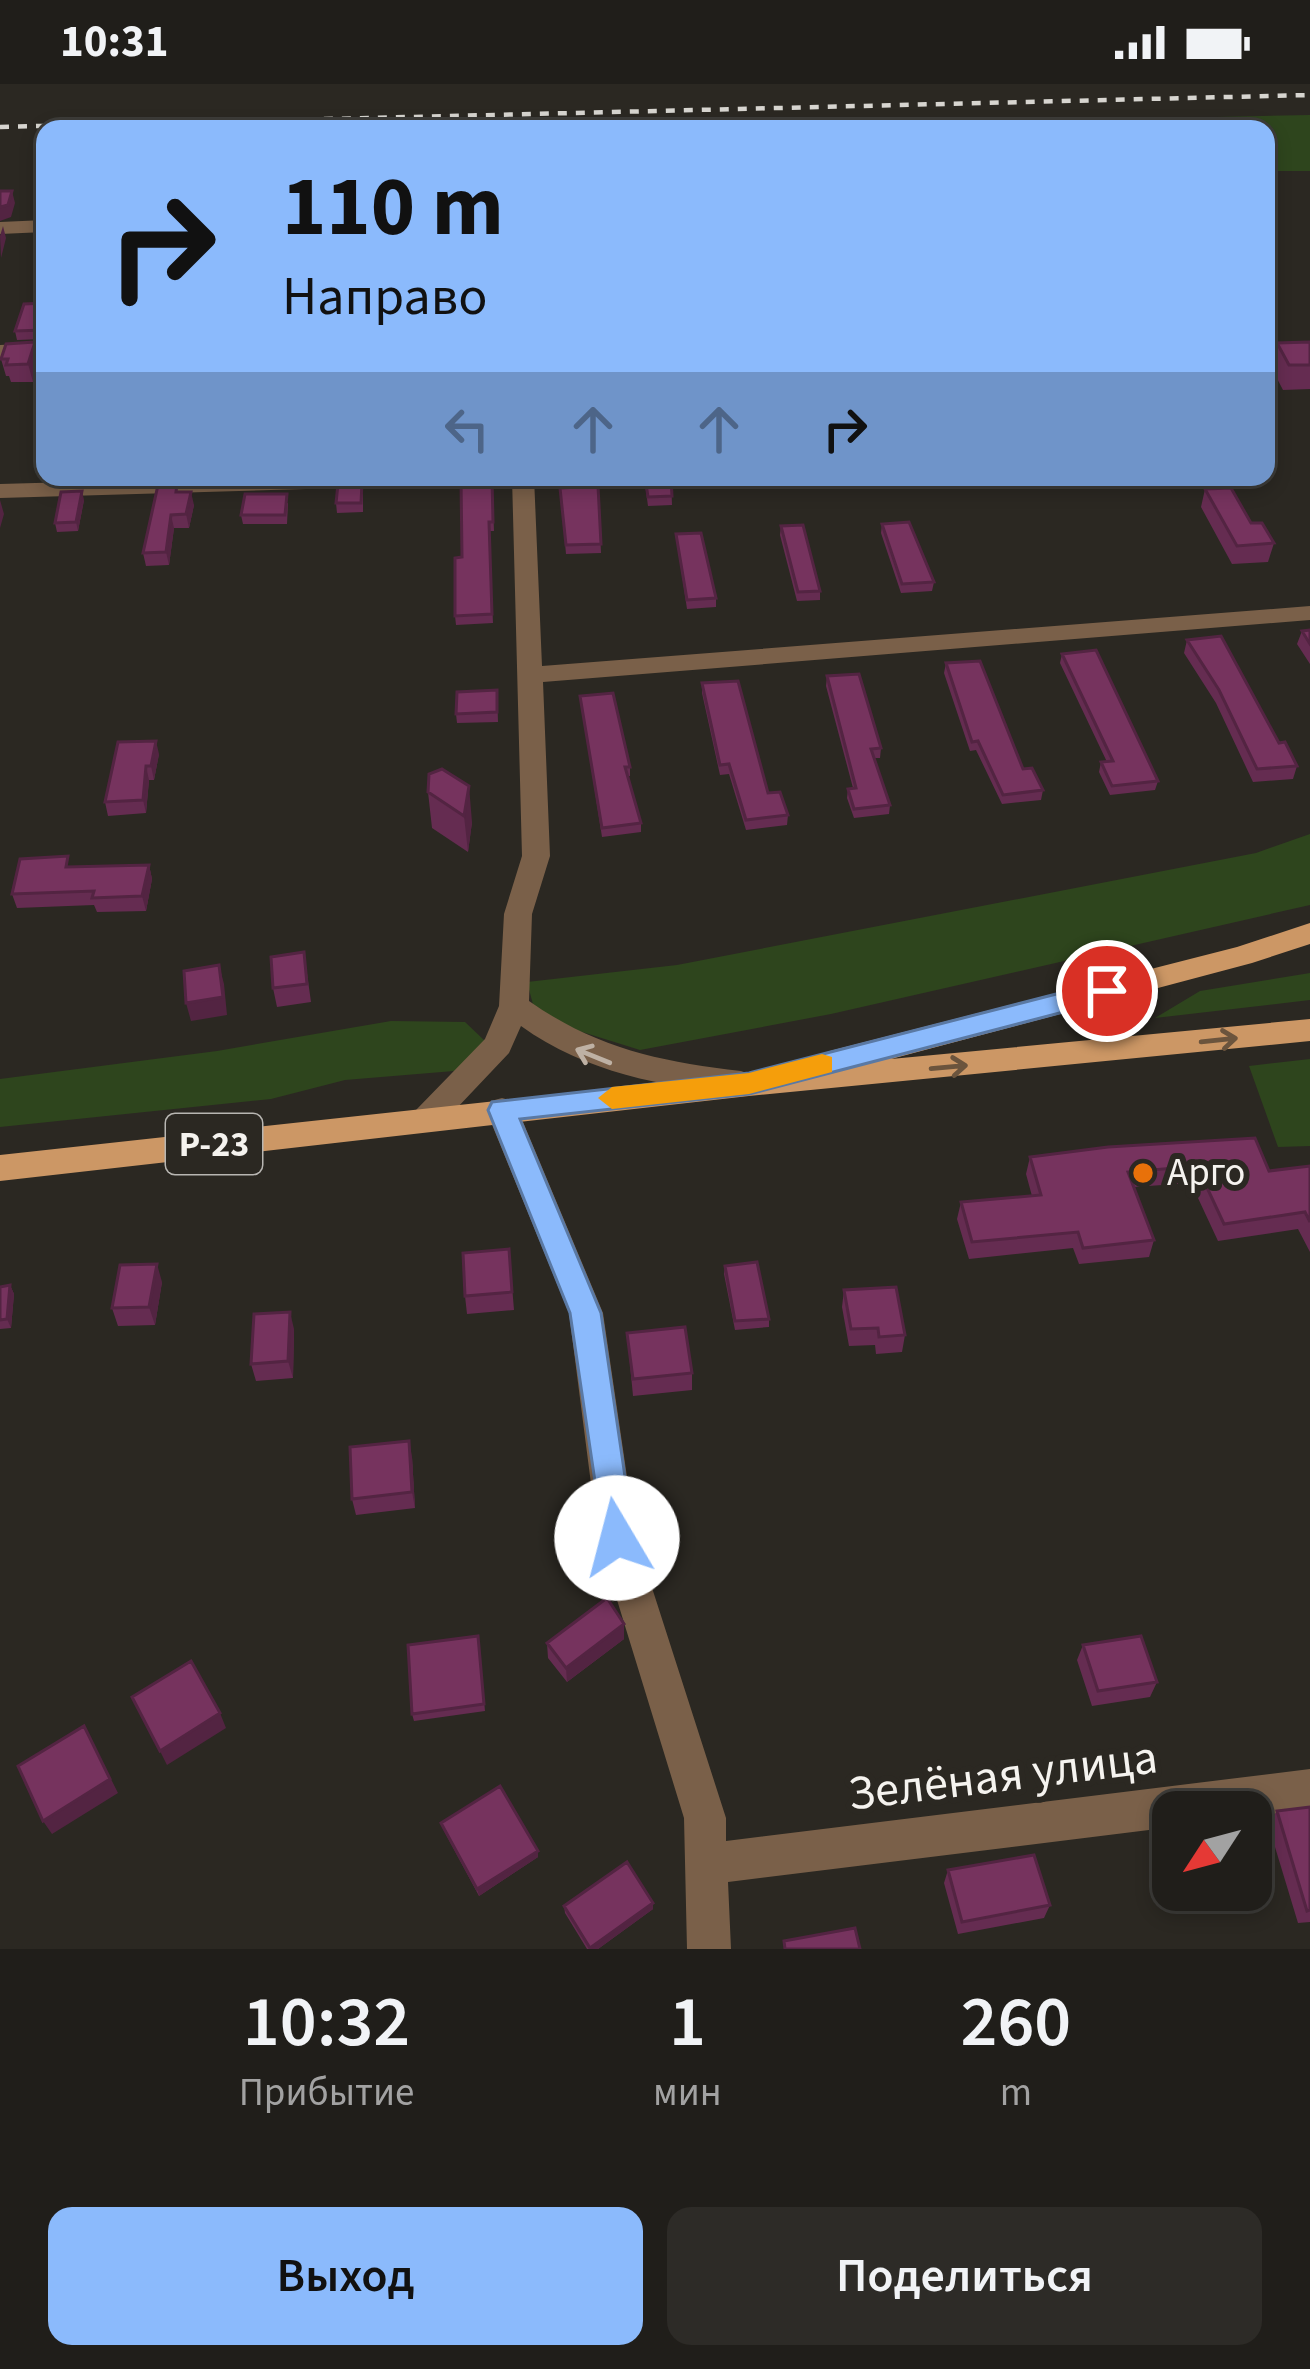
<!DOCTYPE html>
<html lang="ru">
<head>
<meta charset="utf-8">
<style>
  body { margin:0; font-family:"Source Sans 3",sans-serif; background:#2d2b27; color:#f1f3f6; height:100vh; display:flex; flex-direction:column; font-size:45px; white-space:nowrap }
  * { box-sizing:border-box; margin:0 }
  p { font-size:39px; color:#a2a2a2 }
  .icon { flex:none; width:66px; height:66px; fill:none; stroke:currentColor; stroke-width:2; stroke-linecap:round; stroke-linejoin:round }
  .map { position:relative; height:1865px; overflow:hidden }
  .side { display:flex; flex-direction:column; background:#201e1a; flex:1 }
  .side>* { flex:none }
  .banner { position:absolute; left:36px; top:36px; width:1239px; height:366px; border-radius:24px; box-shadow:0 6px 18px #0003,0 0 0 3px #3d3c39; background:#8bbafc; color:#111; overflow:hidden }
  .needle { width:78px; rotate:234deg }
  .controls { position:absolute; left:1152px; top:1707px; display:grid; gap:24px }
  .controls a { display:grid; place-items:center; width:120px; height:120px; border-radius:24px; background:#201e1a; box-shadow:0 6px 18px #0003,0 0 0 3px #3d3c39; font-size:60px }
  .pin { position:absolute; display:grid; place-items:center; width:102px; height:102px; color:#fff; margin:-51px; border:6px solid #fff; border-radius:50%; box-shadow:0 3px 12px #0007 }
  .me { position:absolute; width:132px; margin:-66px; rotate:352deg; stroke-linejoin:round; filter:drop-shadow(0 0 9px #0008) }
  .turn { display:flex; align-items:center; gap:42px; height:252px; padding:0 48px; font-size:54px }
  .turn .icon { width:156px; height:156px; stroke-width:2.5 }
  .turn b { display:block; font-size:84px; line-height:102px }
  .lanes { display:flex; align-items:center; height:114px; padding:0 48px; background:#0003; justify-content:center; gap:60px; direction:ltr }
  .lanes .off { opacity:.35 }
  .eta { display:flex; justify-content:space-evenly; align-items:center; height:204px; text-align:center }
  .eta b { font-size:72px; font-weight:600; line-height:84px }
  .action { display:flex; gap:24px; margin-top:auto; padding:24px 48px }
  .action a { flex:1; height:138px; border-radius:24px; background:#8bbafc; color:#111; font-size:48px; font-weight:600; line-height:138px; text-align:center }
  .action a+a { background:#2d2b27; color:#f1f3f6 }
  .status { display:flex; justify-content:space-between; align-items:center; height:84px; padding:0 60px; background:#201e1a; direction:ltr }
  .status svg { height:33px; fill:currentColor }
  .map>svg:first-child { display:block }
  .green { fill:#2e451d }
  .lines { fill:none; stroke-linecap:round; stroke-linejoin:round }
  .minor { fill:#7a6049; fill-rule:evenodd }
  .major { fill:#cc9765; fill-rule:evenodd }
  .rail { stroke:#d7d5d0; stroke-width:4.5; stroke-dasharray:9 9; stroke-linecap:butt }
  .wall { fill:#652c51 }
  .shaded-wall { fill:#532442 }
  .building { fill:#76335e; stroke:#532442; stroke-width:3 }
  .oneway { stroke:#6b543d }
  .oneway2 { stroke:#beb1a4 }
  .route { fill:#8bbafc; stroke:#5a79a4; stroke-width:3 }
  .slow { fill:#f59e0b }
  .food-dot { fill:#e8710a; stroke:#2b2822; stroke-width:4.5 }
  .labels { text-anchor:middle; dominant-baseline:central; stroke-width:12; stroke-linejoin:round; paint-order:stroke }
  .shield { fill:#2b2822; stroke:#b8b6b2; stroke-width:3 }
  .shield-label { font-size:36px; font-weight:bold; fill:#f5f3ef }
  .poi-label { font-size:39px; fill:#f5f3ef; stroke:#2b2822; text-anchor:start }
  .near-street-label { font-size:48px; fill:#f5f3ef; stroke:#2b2822 }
</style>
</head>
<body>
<div class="status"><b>10:31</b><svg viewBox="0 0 49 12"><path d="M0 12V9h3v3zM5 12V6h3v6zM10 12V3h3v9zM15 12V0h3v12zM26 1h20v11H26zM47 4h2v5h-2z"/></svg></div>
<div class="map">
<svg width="1310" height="1865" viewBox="0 0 1310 1865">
  <rect width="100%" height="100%" fill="#2b2822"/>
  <path class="green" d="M 1310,31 L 1310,87 L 1266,87 L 1266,45 L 1170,45 L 1172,34 Z
    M 1310,750 L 1310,821 L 831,930 L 640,966 L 563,942 L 534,924 L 527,898 L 677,881 L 1256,769 Z
    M 1310,889 L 1310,916 L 1155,934 L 1200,907 Z
    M 391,937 L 465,938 L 485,957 L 473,980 L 454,987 L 345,996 L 271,1015 L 0,1043 L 0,995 L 217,967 Z
    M 1310,975 L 1310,1062 L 1278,1063 L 1249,982 Z"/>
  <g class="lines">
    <path class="minor" d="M 45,136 L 45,148 L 0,150 L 0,138 Z
      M 45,259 L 45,271 L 0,273 L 0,261 Z
      M 248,393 L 491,393 L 480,400 L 0,414 L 0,400 Z
      M 512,393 L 534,393 L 542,582 L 1310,522 L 1310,536 L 543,598 L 550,772 L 532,830 L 529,917 C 596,964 661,978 741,987 L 752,991 L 756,999 L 752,1007 L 741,1011 C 662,1002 586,989 521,942 L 509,969 L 438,1044 L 416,1044 L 411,1035 L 416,1026 L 485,955 L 499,922 L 504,830 L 522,772 Z
      M 502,1014 L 513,1017 L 518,1026 L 603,1229 L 636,1454 L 726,1734 L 726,1757 L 1310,1685 L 1310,1725 L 1251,1733 L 1251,1728 L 1173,1728 L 1173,1743 L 728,1798 L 731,1865 L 687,1865 L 684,1734 L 598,1454 L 569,1229 L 486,1026 L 491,1017 Z"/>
    <path class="major" d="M 1310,839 L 1310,860 L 1252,879 L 891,975 L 1310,935 L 1310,957 L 749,1012 L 0,1097 L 0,1071 L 816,982 L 819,971 L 830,967 L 1237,863 Z"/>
    <path class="rail" d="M 0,43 L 1310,11"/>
  </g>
  <path class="wall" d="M 45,219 L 45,255 L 17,256 L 15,247 Z
    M 1310,258 L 1310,305 L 1283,306 L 1271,283 L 1277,259 Z
    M 1,275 L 39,276 L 33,298 L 11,298 L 9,292 L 6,292 Z
    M 492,393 L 494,447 L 489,447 L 493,539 L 456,541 L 455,532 L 462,473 Z
    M 644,393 L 671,393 L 672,421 L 648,422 Z
    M 598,402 L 601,469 L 566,470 L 560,404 Z
    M 1205,405 L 1274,459 L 1268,478 L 1232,480 L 1201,423 Z
    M 179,408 L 194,421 L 189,444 L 174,444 L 169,481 L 146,482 L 143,469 Z
    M 363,408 L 363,428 L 337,429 L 336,419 Z
    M 84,416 L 78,447 L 57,448 L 55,439 Z
    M 288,419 L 287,440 L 243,440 L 241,431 Z
    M 882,440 L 934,498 L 932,507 L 901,509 L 881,449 Z
    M 781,442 L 820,507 L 820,516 L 797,517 L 780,451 Z
    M 676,450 L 716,514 L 716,523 L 687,525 Z
    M 1310,546 L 1310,580 L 1297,560 L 1302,547 Z
    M 1187,556 L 1297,682 L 1293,695 L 1253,698 L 1216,619 L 1184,569 Z
    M 1062,570 L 1158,697 L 1155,706 L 1110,711 L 1099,688 L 1101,678 L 1107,678 L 1060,579 Z
    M 946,579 L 1023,685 L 1043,706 L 1041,716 L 1002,720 L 976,666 L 970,667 L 944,589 Z
    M 827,592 L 881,664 L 880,674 L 874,674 L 890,721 L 889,730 L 854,734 L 847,714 L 848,705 L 853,704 L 826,602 Z
    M 702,599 L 768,709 L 788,731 L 787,741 L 746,746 L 729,690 L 720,691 L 702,609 Z
    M 497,606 L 498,638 L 457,639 L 456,630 Z
    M 580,612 L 630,683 L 630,692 L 628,692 L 641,739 L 641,748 L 602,753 Z
    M 159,670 L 154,696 L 149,696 L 146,729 L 108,732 L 105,718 Z
    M 428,708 L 472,738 L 468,768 L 432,744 Z
    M 149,781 L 152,795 L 146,827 L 97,828 L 94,821 L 17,824 L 12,810 L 72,783 Z
    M 304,868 L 311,918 L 277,923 L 273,904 Z
    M 1030,1073 L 1269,1087 L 1310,1082 L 1310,1168 L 1298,1145 L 1218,1157 L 1191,1099 L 1134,1103 L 1154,1156 L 1149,1173 L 1079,1180 L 1073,1164 L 969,1175 L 957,1135 L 961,1118 L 1032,1112 L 1026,1090 Z
    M 509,1165 L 514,1226 L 467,1230 L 465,1212 Z
    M 725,1182 L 769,1235 L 769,1243 L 735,1246 L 724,1190 Z
    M 162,1198 L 155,1241 L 118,1242 L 112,1224 Z
    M 10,1201 L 14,1210 L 11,1244 L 0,1245 L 0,1203 Z
    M 844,1206 L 905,1251 L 902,1268 L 876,1270 L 875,1261 L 849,1262 L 842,1223 Z
    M 294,1245 L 293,1294 L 256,1297 L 251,1280 Z
    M 627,1249 L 692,1289 L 692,1306 L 633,1312 Z
    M 412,1373 L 415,1424 L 356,1431 L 352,1415 Z
    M 624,1540 L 624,1555 L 567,1598 L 548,1574 L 547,1559 Z
    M 478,1552 L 485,1627 L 414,1637 L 412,1630 Z
    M 1083,1561 L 1157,1598 L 1150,1613 L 1092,1622 L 1077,1576 Z
    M 1310,1723 L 1310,1838 L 1298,1839 L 1268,1740 L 1277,1727 Z
    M 441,1739 L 538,1773 L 479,1812 L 443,1745 Z
    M 948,1786 L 1050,1821 L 1044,1834 L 958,1850 L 944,1799 Z
    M 653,1819 L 653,1825 L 598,1865 L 587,1865 L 565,1829 L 564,1822 Z"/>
  <path class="shaded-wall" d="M 12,107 L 15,119 L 11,133 L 0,137 L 0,123 Z
    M 3,142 L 6,154 L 1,174 L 0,152 Z
    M 35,258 L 39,276 L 33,298 L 28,280 Z
    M 82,407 L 84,416 L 78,447 L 76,438 Z
    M 191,408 L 194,421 L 189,444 L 186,430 Z
    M 0,416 L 4,430 L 0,444 Z
    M 171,431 L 174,444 L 169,481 L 166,468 Z
    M 156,657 L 159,670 L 154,696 L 151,682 Z
    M 146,682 L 149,696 L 146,729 L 143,716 Z
    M 469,702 L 472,738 L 468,768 L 464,732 Z
    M 149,781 L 152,795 L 146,827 L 142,812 Z
    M 219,881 L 224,900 L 227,931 L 191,937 L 186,919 Z
    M 157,1180 L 162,1198 L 155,1241 L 149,1223 Z
    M 10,1201 L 14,1210 L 11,1244 L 7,1235 Z
    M 290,1228 L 294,1245 L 293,1294 L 288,1277 Z
    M 409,1357 L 412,1373 L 415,1424 L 412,1408 Z
    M 624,1540 L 624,1555 L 567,1598 L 566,1584 Z
    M 220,1629 L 226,1644 L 167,1681 L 160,1667 Z
    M 92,1657 L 118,1709 L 52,1750 L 43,1737 Z
    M 538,1767 L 538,1773 L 479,1812 L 477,1805 Z
    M 653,1819 L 653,1825 L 598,1865 L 590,1865 Z"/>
  <path class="building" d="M 0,107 L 12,107 L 8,121 L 0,123 Z
    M 45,219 L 44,246 L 15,247 L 24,220 Z
    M 35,258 L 28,280 L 6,281 L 8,275 L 1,275 L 6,260 Z
    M 1310,258 L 1310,281 L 1289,281 L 1277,259 Z
    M 473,393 L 492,393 L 493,438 L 489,438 L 492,530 L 455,532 L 455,474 L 462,473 L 461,396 Z
    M 645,393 L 671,393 L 672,412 L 648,413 Z
    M 362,399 L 361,419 L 336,419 L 338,400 Z
    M 177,400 L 176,408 L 191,408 L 186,430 L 171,431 L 166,468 L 143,469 L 158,401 Z
    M 598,402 L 601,460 L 566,461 L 560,404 Z
    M 1231,404 L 1251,439 L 1262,439 L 1274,459 L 1237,462 L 1205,405 Z
    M 82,407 L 76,438 L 55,439 L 61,408 Z
    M 245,410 L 287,410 L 285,431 L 241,431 Z
    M 909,438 L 934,498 L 902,500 L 882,440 Z
    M 803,441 L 820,507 L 798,508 L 781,442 Z
    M 701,449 L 716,514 L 687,516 L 676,450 Z
    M 1310,546 L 1310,560 L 1302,547 Z
    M 1221,552 L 1279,659 L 1285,658 L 1297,682 L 1257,685 L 1219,606 L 1187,556 Z
    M 1096,566 L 1158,697 L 1112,702 L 1101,678 L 1113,677 L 1062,570 Z
    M 980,577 L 1023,685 L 1032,684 L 1043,706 L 1003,711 L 978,657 L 972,658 L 946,579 Z
    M 859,590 L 881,664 L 871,665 L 890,721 L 854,725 L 848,705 L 856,704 L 827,592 Z
    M 738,597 L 768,709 L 780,708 L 788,731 L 746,736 L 729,680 L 720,681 L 702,599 Z
    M 497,606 L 497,628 L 456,630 L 457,608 Z
    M 613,609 L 630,683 L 625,683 L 641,739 L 602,744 L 580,612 Z
    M 156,657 L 151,682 L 146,682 L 143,716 L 105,718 L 118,658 Z
    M 442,685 L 469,702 L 464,732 L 428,708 L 429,690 Z
    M 68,772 L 66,783 L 149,781 L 142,812 L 92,814 L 94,807 L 12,810 L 20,775 Z
    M 304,868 L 307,900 L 273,904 L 271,873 Z
    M 219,881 L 223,913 L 186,919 L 184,887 Z
    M 1255,1054 L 1269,1087 L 1310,1082 L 1310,1138 L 1305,1128 L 1224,1140 L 1197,1082 L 1128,1088 L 1154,1156 L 1083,1164 L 1078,1148 L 972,1158 L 961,1118 L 1041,1111 L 1030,1073 L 1108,1063 Z
    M 509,1165 L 512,1208 L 465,1212 L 463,1169 Z
    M 757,1178 L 769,1235 L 735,1237 L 725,1182 Z
    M 157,1180 L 149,1223 L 112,1224 L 120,1181 Z
    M 10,1201 L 7,1235 L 0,1236 L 0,1203 Z
    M 896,1203 L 905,1251 L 879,1253 L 878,1244 L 851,1245 L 844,1206 Z
    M 290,1228 L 288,1277 L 251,1280 L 254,1230 Z
    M 685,1243 L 692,1289 L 633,1295 L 627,1249 Z
    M 409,1357 L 412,1408 L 352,1415 L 350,1363 Z
    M 607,1514 L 624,1540 L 566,1584 L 547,1559 Z
    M 478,1552 L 484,1620 L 412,1630 L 408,1561 Z
    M 1141,1552 L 1157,1598 L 1098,1607 L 1083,1561 Z
    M 191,1577 L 220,1629 L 160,1667 L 132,1613 Z
    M 84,1642 L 110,1695 L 43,1737 L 18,1682 Z
    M 500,1702 L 538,1767 L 477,1805 L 441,1739 Z
    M 1310,1723 L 1310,1826 L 1307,1827 L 1277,1727 Z
    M 1034,1771 L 1050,1821 L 962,1838 L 948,1786 Z
    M 627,1778 L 653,1819 L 590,1864 L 564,1822 Z
    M 855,1844 L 860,1865 L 785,1865 L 784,1857 Z"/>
  <defs><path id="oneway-shaft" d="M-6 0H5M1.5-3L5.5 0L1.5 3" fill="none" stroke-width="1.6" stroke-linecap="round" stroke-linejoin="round" transform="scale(3)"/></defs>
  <g class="oneway">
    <use href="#oneway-shaft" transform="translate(1219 956) rotate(-6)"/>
    <use href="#oneway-shaft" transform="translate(949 983) rotate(-5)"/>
  </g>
  <use class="oneway2" href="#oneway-shaft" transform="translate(593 972) rotate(-158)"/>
  <path class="route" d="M 1107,897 L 1121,907 L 1117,914 L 749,1010 L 520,1035 L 601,1229 L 634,1454 L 629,1465 L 617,1470 L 605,1465 L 570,1229 L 488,1026 L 492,1018 L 749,989 Z"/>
  <path class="slow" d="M 822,970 L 832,973 L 832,988 L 749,1010 L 612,1025 L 598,1014 L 612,1003 L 749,989 Z"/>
  <circle class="food-dot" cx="1143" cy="1089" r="12"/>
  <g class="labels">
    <rect class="shield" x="166" y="1030" width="96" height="60" rx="9"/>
    <g class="shield-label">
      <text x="214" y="1060">Р-23</text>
    </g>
    <g class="poi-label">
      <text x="1167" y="1089">Арго</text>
    </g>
    <g class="near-street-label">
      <text transform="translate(1003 1692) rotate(-7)">Зелёная улица</text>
    </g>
  </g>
</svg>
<div class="controls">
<a><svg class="needle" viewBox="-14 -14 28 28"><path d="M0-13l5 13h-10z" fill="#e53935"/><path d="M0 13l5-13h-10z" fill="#a2a2a2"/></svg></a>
</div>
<div class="pin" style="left:1107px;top:907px;background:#d93025"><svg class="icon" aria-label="arrive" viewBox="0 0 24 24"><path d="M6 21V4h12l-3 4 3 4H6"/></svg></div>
<svg class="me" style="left:617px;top:1454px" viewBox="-20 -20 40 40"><circle r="19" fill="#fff"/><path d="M0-13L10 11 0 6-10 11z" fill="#8bbafc"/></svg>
<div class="banner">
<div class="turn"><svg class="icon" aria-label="right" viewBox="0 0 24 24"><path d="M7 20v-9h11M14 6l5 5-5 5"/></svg><div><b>110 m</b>Направо</div></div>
<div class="lanes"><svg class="icon off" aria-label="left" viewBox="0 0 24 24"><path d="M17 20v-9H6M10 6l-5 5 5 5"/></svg><svg class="icon off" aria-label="ahead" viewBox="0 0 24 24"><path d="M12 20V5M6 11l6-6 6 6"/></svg><svg class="icon off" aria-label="ahead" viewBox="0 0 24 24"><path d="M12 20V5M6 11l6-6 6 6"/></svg><svg class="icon" aria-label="right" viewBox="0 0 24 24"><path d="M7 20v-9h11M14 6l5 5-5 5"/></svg></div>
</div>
</div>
<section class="side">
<div class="eta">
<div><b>10:32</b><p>Прибытие</p></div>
<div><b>1</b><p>мин</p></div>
<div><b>260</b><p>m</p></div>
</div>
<div class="action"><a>Выход</a><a>Поделиться</a></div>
</section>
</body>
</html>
